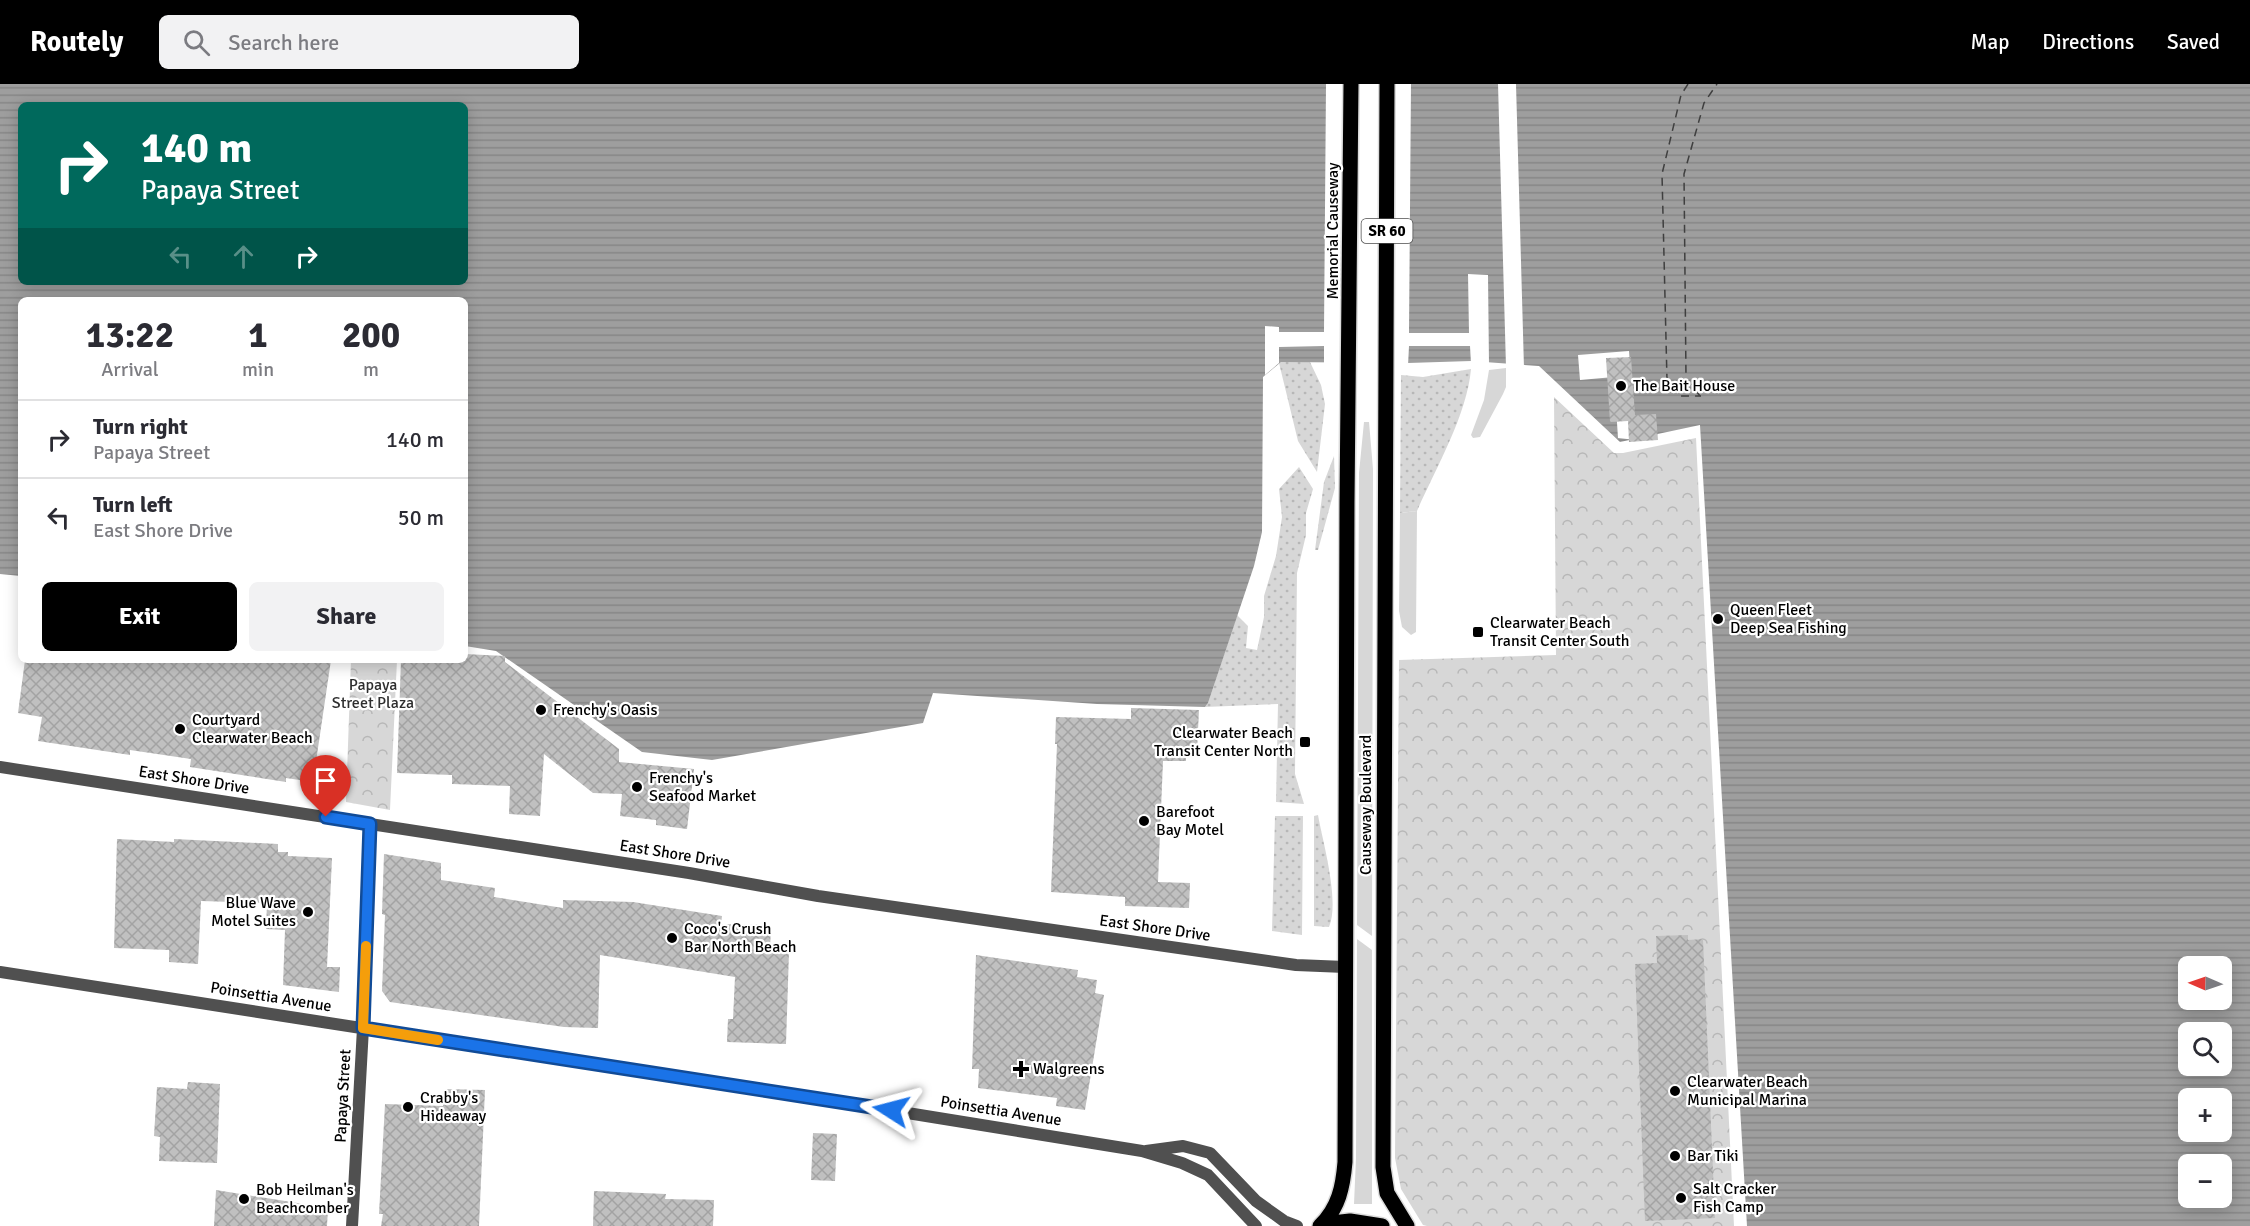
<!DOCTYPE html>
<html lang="en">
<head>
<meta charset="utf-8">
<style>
  body { margin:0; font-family:Signika,sans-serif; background:#f2f2f3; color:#2b2b33; height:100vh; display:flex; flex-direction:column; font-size:22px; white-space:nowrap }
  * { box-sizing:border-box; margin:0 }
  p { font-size:20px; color:#7c7c81 }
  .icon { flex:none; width:33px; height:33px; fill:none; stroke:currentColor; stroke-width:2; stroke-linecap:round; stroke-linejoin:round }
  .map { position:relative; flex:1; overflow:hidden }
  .sheet { position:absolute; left:18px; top:213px; width:450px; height:366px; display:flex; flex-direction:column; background:#fff; border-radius:9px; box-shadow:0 3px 15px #0003 }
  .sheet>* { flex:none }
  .banner { position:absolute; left:18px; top:18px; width:450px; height:183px; border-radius:9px; box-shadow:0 3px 15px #0003; background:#00695c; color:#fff; overflow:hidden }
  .needle { width:39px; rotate:272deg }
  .controls { position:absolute; left:2178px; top:872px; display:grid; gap:12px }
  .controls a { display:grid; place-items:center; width:54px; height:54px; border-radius:9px; background:#fff; box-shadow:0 3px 15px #0003; font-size:30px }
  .pin { position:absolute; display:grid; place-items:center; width:51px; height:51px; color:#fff; margin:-62px -26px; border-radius:50% 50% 50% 0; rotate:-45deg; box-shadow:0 0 6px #0007 }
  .pin .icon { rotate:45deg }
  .me { position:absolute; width:66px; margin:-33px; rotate:279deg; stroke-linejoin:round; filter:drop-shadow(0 0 4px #0008) }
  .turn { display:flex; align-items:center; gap:21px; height:126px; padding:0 24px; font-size:27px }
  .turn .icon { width:78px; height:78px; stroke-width:2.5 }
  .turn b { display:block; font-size:42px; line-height:51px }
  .lanes { display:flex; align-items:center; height:57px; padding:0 24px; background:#0003; justify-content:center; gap:30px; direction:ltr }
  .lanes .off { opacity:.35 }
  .eta { display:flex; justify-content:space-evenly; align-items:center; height:102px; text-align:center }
  .eta b { font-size:36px; font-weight:800; line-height:42px }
  .primary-button { display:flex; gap:12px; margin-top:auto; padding:12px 24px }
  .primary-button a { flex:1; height:69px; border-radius:9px; background:#000; color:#fff; font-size:24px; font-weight:800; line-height:69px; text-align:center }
  .primary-button a+a { background:#f2f2f3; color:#2b2b33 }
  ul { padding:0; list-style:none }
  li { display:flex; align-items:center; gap:18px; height:78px; padding:0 24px; border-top:2px solid #e1e1e2 }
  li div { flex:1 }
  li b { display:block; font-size:22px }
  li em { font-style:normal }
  header { display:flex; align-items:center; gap:36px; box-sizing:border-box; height:84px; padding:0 30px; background:#000; color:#fff }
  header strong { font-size:28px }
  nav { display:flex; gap:33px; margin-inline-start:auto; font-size:21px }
  .search { width:420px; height:54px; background:#f2f2f3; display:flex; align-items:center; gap:15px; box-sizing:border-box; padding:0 21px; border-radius:9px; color:#7c7c81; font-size:22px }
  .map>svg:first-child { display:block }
  .grass { fill:url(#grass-dots) }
  .park { fill:url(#park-crowns) }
  .garden { fill:#d7d7d7 }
  .water { fill:url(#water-rules); fill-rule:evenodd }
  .pier { fill:#fff }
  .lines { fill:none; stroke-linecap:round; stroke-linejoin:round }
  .ferry { stroke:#3f3f3f; stroke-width:1.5; stroke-dasharray:8 6; stroke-linecap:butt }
  .building { fill:url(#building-cross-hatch) }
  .primary-casing { stroke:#dbdbdb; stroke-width:18 }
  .street { stroke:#505050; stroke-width:12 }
  .primary { stroke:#000; stroke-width:15 }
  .route-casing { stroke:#114b97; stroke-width:15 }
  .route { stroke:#1a73e8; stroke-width:10 }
  .slow { stroke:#f59e0b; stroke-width:10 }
  .poi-dot { fill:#000; stroke:#fff; stroke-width:2 }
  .labels { text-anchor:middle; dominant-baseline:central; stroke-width:4.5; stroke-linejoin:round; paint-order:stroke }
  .shield { fill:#fff; stroke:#4c4c4c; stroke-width:1.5 }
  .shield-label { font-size:15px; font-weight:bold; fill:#000 }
  .street-label { font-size:16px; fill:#000; stroke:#fff }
  .poi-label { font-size:16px; fill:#000; stroke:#fff; text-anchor:start }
  .park-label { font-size:16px; fill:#2e2e2e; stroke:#fff }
</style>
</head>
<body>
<header>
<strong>Routely</strong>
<div class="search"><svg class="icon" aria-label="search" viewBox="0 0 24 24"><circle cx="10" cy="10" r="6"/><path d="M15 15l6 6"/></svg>Search here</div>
<nav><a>Map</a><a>Directions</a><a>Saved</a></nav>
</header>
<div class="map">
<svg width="2250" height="1142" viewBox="0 0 2250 1142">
  <defs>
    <pattern id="grass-dots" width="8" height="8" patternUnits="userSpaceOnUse" patternTransform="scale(1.5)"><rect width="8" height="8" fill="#d7d7d7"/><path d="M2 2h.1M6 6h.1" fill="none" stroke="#b7b7b7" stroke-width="1.8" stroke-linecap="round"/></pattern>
    <pattern id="park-crowns" width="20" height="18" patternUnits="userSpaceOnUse" patternTransform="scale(1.5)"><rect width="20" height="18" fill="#d7d7d7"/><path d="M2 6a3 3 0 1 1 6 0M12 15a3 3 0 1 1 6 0" fill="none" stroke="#b7b7b7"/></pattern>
    <pattern id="water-rules" width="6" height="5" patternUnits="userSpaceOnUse" patternTransform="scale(1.5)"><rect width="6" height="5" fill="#9e9e9e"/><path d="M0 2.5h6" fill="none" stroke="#868686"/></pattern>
    <pattern id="building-cross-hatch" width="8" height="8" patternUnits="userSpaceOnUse" patternTransform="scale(1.5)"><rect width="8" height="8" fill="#c0c0c0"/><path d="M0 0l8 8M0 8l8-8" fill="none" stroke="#a3a3a3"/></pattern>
  </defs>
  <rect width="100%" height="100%" fill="#fff"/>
  <path class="grass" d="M 1281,278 L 1310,278 L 1321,301 L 1325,320 L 1317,388 L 1298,357 L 1279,279 Z
    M 1471,285 C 1467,331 1436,384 1417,427 L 1400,429 L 1401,291 L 1423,293 Z
    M 1334,372 L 1335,404 L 1318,466 L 1315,466 L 1324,398 Z
    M 1299,383 L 1313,405 L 1306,429 L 1306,451 L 1297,489 L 1295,690 L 1304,720 L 1276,718 L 1278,620 L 1205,623 L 1208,619 L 1237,531 L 1248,542 L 1246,564 L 1257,566 L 1264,533 L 1264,512 L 1276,472 L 1282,433 L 1279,405 Z
    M 1318,731 C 1323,759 1340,817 1329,843 L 1314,842 L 1314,732 Z
    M 1275,732 L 1303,732 L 1302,851 L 1272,847 Z"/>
  <path class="park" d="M 1554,313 L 1614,369 L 1623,369 L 1696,354 L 1734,1142 L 1427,1142 L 1423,1141 L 1401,1105 L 1395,1074 L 1399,576 L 1556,571 Z
    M 351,576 L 397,576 L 390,726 L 346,718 Z"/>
  <path class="garden" d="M 1506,284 L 1506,303 L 1503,310 L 1480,353 L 1473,354 L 1471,351 L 1484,316 L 1489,286 Z
    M 1364,338 L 1369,338 L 1373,385 L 1372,852 L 1357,841 L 1359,389 Z
    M 1417,427 L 1416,548 L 1411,551 L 1402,543 L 1399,527 L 1400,429 Z
    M 1357,855 L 1372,866 L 1372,1120 L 1354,1120 L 1356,1074 Z"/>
  <path class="water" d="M 0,0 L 2250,0 L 2250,1142 L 1747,1142 L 1700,341 L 1620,358 L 1539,282 L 1471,277 L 1408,279 L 1281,278 L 1263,293 L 1262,448 L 1254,482 L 1208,619 L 1205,623 L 1097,620 L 933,609 L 923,639 L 712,676 L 642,668 L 496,567 L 465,562 L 465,216 L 21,216 L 21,492 L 0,490 ZM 21,21 L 465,21 L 465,198 L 21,198 ZM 2188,882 L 2222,882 L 2222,915 L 2188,915 ZM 2188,948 L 2222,948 L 2222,981 L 2188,981 ZM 2188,1014 L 2222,1014 L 2222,1047 L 2188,1047 ZM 2188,1080 L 2222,1080 L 2222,1113 L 2188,1113 Z"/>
  <path class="pier" d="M 1326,0 L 1411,0 L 1409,249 L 1469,249 L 1468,190 L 1488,191 L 1489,281 L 1471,280 L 1470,262 L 1409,262 L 1408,282 L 1324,281 L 1324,262 L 1279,263 L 1279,279 L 1265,291 L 1265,242 L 1279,243 L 1279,248 L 1324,248 Z
    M 1498,0 L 1516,0 L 1524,284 L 1506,283 Z
    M 1629,267 L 1636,356 L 1618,354 L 1614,293 L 1580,296 L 1578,271 Z"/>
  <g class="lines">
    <path class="ferry" d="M 1688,0 L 1681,11 L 1662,90 L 1667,296 L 1680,312 L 1701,312
      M 1700,312 L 1686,294 L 1684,90 L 1704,19 L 1717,0"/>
  </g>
  <path class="building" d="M 1631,273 L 1635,331 L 1656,330 L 1658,356 L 1629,358 L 1628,337 L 1610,338 L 1606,274 Z
    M 465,570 L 505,572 L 505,578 L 619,665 L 619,678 L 694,685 L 687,745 L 656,741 L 656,736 L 620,732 L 622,710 L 593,709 L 544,670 L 540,732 L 509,730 L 510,702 L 452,700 L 452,691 L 397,689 L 401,576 L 465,576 Z
    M 25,576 L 331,576 L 313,698 L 286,694 L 286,698 L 190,683 L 191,675 L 130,666 L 130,671 L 38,657 L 42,633 L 18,629 Z
    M 1131,624 L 1199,626 L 1197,667 L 1186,667 L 1186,677 L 1163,677 L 1158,798 L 1190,799 L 1189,824 L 1125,822 L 1125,813 L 1051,808 L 1057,660 L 1055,660 L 1056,633 L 1131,635 Z
    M 117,755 L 174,758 L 174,755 L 278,760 L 278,768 L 288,768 L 288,772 L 332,774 L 327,883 L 340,883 L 339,908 L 283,901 L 285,846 L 266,845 L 267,819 L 201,817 L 198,880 L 169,878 L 169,866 L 114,864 Z
    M 384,770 L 441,779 L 441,796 L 495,804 L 494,813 L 563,824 L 563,816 L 633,818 L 722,832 L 721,840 L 771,841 L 770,867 L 789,868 L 786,960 L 727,958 L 728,935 L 733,935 L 735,893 L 600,871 L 598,944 L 564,943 L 390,918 L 382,907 L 385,831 L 382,830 Z
    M 1688,851 L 1688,856 L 1703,855 L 1715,1134 L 1645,1137 L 1635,880 L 1657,879 L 1656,852 Z
    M 976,871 L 1078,886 L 1077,893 L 1097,896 L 1095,909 L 1104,911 L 1085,1026 L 1056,1022 L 1057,1014 L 978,1004 L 979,985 L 972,985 Z
    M 188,998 L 220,1000 L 217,1079 L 159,1077 L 160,1053 L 154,1052 L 157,1003 L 187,1005 Z
    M 444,1005 L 485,1006 L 479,1142 L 381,1142 L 383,1130 L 379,1130 L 385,1020 L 443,1022 Z
    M 813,1049 L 837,1050 L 835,1097 L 811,1096 Z
    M 216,1106 L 328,1124 L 327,1142 L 214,1142 Z
    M 594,1107 L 666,1110 L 665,1115 L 714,1116 L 713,1142 L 593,1142 Z"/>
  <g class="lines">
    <defs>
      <path id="primary" d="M 1387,0 L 1383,1083 L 1387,1109 L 1407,1142
        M 1323,1140 L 1350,1137 L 1382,1142
        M 1320,1142 C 1339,1124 1343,1102 1345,1078 L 1347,418 L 1351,0"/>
    </defs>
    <use href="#primary" class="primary-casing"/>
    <path class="street" d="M 0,683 L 689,789 L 818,812 L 1296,881 L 1345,883
      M 0,888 L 858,1021 L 1142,1067 L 1182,1079 L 1208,1091 L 1256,1142
      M 1146,1067 L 1183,1062 L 1210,1069 L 1256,1117 L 1284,1137 L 1297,1142
      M 352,1142 L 363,944 L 370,739"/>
    <use href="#primary" class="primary"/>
  </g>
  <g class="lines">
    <defs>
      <path id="route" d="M 326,733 L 370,740 L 363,944 L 891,1026"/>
    </defs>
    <use href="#route" class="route-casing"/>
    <use href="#route" class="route"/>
    <path class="slow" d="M 366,862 L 363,944 L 438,956"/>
  </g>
  <g class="poi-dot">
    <circle cx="1621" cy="302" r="6"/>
    <circle cx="1718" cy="535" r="6"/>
    <rect x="1472" y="542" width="12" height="12" rx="3"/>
    <circle cx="541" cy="626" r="6"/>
    <circle cx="180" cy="645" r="6"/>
    <rect x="1299" y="652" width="12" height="12" rx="3"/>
    <circle cx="637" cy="703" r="6"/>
    <circle cx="1144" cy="737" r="6"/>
    <circle cx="308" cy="828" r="6"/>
    <circle cx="672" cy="854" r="6"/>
    <path d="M1018 976h6v6h6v6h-6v6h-6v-6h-6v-6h6z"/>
    <circle cx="1675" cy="1007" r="6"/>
    <circle cx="408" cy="1023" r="6"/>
    <circle cx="1675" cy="1072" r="6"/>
    <circle cx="1681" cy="1114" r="6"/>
    <circle cx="244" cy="1115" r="6"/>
  </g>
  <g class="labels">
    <rect class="shield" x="1361.5" y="135" width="51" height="24" rx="4.5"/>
    <g class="shield-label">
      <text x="1387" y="147">SR 60</text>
    </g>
    <g class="street-label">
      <text transform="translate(1333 147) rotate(-90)">Memorial Causeway</text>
      <text transform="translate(194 696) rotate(9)">East Shore Drive</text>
      <text transform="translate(1366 721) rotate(-90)">Causeway Boulevard</text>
      <text transform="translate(675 770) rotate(9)">East Shore Drive</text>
      <text transform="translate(1155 844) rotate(8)">East Shore Drive</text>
      <text transform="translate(271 913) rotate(9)">Poinsettia Avenue</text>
      <text transform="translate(343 1012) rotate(-87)">Papaya Street</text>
      <text transform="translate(1001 1027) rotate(9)">Poinsettia Avenue</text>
    </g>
    <g class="poi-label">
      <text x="1633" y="302">The Bait House</text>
      <text x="1730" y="526">Queen Fleet<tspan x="1730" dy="18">Deep Sea Fishing</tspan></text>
      <text x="1490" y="539">Clearwater Beach<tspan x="1490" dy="18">Transit Center South</tspan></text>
      <text x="553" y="626">Frenchy's Oasis</text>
      <text x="192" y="636">Courtyard<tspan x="192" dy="18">Clearwater Beach</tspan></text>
      <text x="1293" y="649" text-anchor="end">Clearwater Beach<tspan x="1293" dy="18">Transit Center North</tspan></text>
      <text x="649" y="694">Frenchy's<tspan x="649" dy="18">Seafood Market</tspan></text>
      <text x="1156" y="728">Barefoot<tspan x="1156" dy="18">Bay Motel</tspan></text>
      <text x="296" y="819" text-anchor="end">Blue Wave<tspan x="296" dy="18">Motel Suites</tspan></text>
      <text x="684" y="845">Coco's Crush<tspan x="684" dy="18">Bar North Beach</tspan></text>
      <text x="1033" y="985">Walgreens</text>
      <text x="1687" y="998">Clearwater Beach<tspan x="1687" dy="18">Municipal Marina</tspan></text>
      <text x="420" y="1014">Crabby's<tspan x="420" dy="18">Hideaway</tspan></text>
      <text x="1687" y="1072">Bar Tiki</text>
      <text x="1693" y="1105">Salt Cracker<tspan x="1693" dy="18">Fish Camp</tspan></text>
      <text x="256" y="1106">Bob Heilman's<tspan x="256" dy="18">Beachcomber</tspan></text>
    </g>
    <g class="park-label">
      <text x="373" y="601">Papaya<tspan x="373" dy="18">Street Plaza</tspan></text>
    </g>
  </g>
</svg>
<div class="controls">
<a><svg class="needle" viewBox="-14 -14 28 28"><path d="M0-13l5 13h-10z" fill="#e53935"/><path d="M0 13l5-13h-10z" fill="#7c7c81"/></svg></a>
<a><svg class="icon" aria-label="search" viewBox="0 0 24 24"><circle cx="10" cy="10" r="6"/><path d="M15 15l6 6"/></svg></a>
<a>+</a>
<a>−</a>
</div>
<div class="pin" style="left:326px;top:733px;background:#d93025"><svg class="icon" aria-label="arrive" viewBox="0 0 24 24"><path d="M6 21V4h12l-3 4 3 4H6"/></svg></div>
<svg class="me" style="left:891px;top:1026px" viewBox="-20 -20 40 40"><path d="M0-17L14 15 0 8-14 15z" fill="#1a73e8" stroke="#fff" stroke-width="4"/></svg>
<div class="banner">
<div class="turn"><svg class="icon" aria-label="right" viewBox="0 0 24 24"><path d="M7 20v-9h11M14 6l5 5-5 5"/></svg><div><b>140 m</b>Papaya Street</div></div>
<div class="lanes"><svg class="icon off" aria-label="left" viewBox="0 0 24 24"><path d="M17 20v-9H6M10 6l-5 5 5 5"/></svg><svg class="icon off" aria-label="ahead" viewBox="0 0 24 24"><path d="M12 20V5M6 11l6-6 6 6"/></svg><svg class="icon" aria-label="right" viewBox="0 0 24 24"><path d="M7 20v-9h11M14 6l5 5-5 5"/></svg></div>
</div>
<section class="sheet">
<div class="eta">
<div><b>13:22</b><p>Arrival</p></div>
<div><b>1</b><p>min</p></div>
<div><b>200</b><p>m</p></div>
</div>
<ul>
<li><svg class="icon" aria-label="right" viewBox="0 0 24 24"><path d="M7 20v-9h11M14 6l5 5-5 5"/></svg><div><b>Turn right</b><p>Papaya Street</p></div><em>140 m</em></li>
<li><svg class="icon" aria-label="left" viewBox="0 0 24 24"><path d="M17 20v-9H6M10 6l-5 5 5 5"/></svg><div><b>Turn left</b><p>East Shore Drive</p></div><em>50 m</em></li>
</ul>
<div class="primary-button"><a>Exit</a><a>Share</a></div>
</section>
</div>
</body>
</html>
